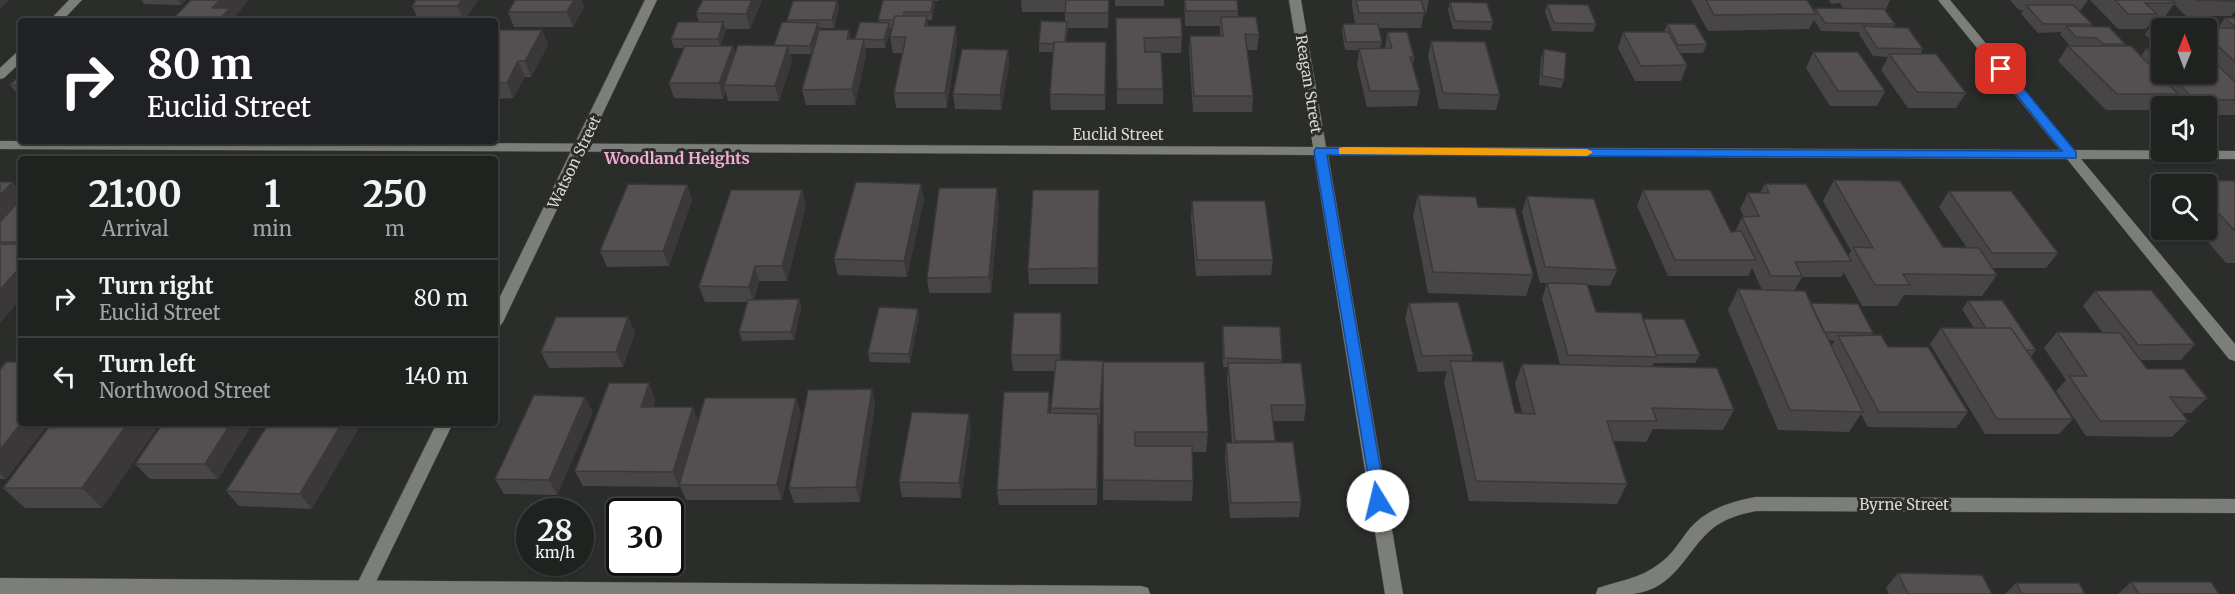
<!DOCTYPE html>
<html lang="en">
<head>
<meta charset="utf-8">
<style>
  body { margin:0; font-family:Merriweather,serif; background:#282a29; color:#f1f3f6; height:100vh; display:flex; flex-direction:column; font-size:22px; white-space:nowrap }
  * { box-sizing:border-box; margin:0 }
  p { font-size:20px; color:#a2a4a5 }
  .icon { flex:none; width:33px; height:33px; fill:none; stroke:currentColor; stroke-width:2; stroke-linecap:round; stroke-linejoin:round }
  .map { position:relative; flex:1; overflow:hidden }
  .details { position:absolute; left:18px; top:156px; width:480px; height:270px; display:flex; flex-direction:column; background:#202220; border-radius:6px; box-shadow:0 2px 4px #0004,0 0 0 2px #3d3f3e }
  .details>* { flex:none }
  .top-card { position:absolute; left:18px; top:18px; width:480px; height:126px; border-radius:6px; box-shadow:0 2px 4px #0004,0 0 0 2px #3d3f3e; background:#202124; color:#fff; overflow:hidden }
  .needle { width:39px; rotate:1deg }
  .tools { position:absolute; left:2151px; top:18px; display:grid; gap:12px }
  .tools a { display:grid; place-items:center; width:66px; height:66px; border-radius:6px; background:#202220; box-shadow:0 2px 4px #0004,0 0 0 2px #3d3f3e; font-size:30px }
  .speed { position:absolute; left:516px; top:498px; display:flex; gap:12px; font-size:30px; font-weight:700; text-align:center }
  .speed>* { display:grid; place-content:center; width:78px; height:78px; border-radius:50%; background:#202220; box-shadow:0 2px 4px #0004,0 0 0 2px #3d3f3e; line-height:1 }
  .speed small { font-size:15px; font-weight:400 }
  .speed .limit { border:3px solid #111; border-radius:9px; background:#fff; color:#111 }
  .pin { position:absolute; display:grid; place-items:center; width:51px; height:51px; color:#fff; margin:-26px; border-radius:12px; box-shadow:0 3px 9px #0006 }
  .me { position:absolute; width:66px; margin:-33px; rotate:351deg; stroke-linejoin:round; filter:drop-shadow(0 0 4px #0008) }
  .turn { display:flex; align-items:center; gap:21px; height:126px; padding:0 30px; font-size:27px }
  .turn .icon { width:78px; height:78px; stroke-width:2.5 }
  .turn b { display:block; font-size:42px; line-height:51px }
  .eta { display:flex; justify-content:space-evenly; align-items:center; height:102px; text-align:center }
  .eta b { font-size:36px; font-weight:700; line-height:42px }
  ul { padding:0; list-style:none }
  li { display:flex; align-items:center; gap:18px; height:78px; padding:0 30px; border-top:2px solid #3d3f3e }
  li div { flex:1 }
  li b { display:block; font-size:22px }
  li em { font-style:normal }
  .map>svg:first-child { display:block }
  .lines { fill:none; stroke-linecap:round; stroke-linejoin:round }
  .street-casing { stroke:#474845; stroke-width:1 }
  .secondary-casing { stroke:#474845; stroke-width:1 }
  .street { fill:#7c7e7a; fill-rule:evenodd }
  .secondary { fill:#7c7e7a; fill-rule:evenodd }
  .wall { fill:#484547; fill-rule:evenodd }
  .shaded-wall { fill:#3b3839 }
  .building { fill:#545052; stroke:#3b3839; stroke-width:1.5 }
  .route { fill:#1a73e8; stroke:#114b97; stroke-width:1.5 }
  .slow { fill:#f59e0b }
  .labels { text-anchor:middle; dominant-baseline:central; stroke-width:6; stroke-linejoin:round; paint-order:stroke }
  .street-label { font-size:15px; fill:#d8d8d6; stroke:#2b2d2a }
  .neighbourhood-label { font-size:16px; font-weight:bold; fill:#f3abd5; stroke:#2b2d2a }
</style>
</head>
<body>
<div class="map">
<svg width="2235" height="594" viewBox="0 0 2235 594">
  <rect width="100%" height="100%" fill="#2b2d2a"/>
  <g class="lines">
    <defs>
      <path id="street" d="M 69,0 L 82,0 L 62,21 L 49,21 Z
        M 1289,0 L 1301,0 L 1326,147 L 2060,150 L 1938,0 L 1950,0 L 2074,150 L 2235,151 L 2235,159 L 2081,159 L 2235,344 L 2235,361 L 2229,359 L 2067,159 L 1328,155 L 1403,594 L 1385,594 L 1314,155 L 0,149 L 0,141 L 1313,147 Z
        M 21,51 L 21,62 L 4,78 L 0,79 L 0,68 L 17,52 Z
        M 1756,497 L 2235,499 L 2235,513 L 1756,511 C 1741,514 1726,518 1713,528 C 1685,551 1677,588 1633,594 C 1621,594 1608,594 1596,594 L 1598,588 C 1619,581 1641,578 1659,564 C 1671,556 1678,544 1687,532 C 1704,510 1729,502 1756,497 Z
        M 0,578 L 1141,586 L 1148,588 L 1150,594 L 0,594 Z"/>
      <path id="secondary" d="M 645,0 L 657,0 L 503,322 L 500,326 L 495,328 L 495,307 Z
        M 437,423 L 453,423 L 370,594 L 352,594 Z"/>
    </defs>
    <use href="#street" class="street-casing"/>
    <use href="#secondary" class="secondary-casing"/>
    <use href="#street" class="street"/>
    <use href="#secondary" class="secondary"/>
  </g>
  <path class="wall" d="M 141,0 L 186,0 L 181,5 L 144,4 Z
    M 478,0 L 464,21 L 419,21 L 412,6 Z
    M 703,0 L 762,0 L 750,29 L 725,29 L 726,30 L 720,46 L 733,46 L 735,55 L 774,46 L 787,22 L 787,20 L 837,1 L 839,9 L 834,28 L 819,28 L 819,30 L 849,30 L 851,39 L 855,39 L 879,22 L 878,20 L 883,0 L 939,0 L 938,1 L 934,1 L 935,5 L 932,20 L 927,20 L 928,26 L 957,42 L 947,108 L 896,108 L 894,93 L 902,53 L 893,53 L 890,37 L 892,28 L 889,28 L 890,31 L 885,48 L 865,48 L 866,54 L 855,105 L 806,105 L 802,90 L 814,48 L 811,54 L 790,54 L 792,61 L 779,101 L 728,101 L 726,92 L 723,99 L 674,98 L 669,83 L 684,48 L 674,48 L 671,39 L 699,22 L 696,13 Z
    M 1021,0 L 1109,0 L 1108,28 L 1068,28 L 1066,42 L 1106,42 L 1105,110 L 1051,110 L 1050,94 L 1053,52 L 1039,52 L 1039,43 L 1065,22 L 1065,12 L 1022,12 Z
    M 1115,0 L 1164,0 L 1164,6 L 1115,6 Z
    M 1184,0 L 1237,0 L 1238,17 L 1259,35 L 1257,50 L 1247,50 L 1253,96 L 1252,112 L 1193,112 L 1189,52 L 1190,36 L 1220,36 L 1220,26 L 1185,26 Z
    M 1352,0 L 1429,0 L 1426,14 L 1424,14 L 1421,28 L 1379,28 L 1382,42 L 1380,48 L 1385,48 L 1387,32 L 1414,57 L 1413,65 L 1420,91 L 1417,106 L 1367,107 L 1357,64 L 1359,50 L 1345,50 L 1342,32 L 1343,24 L 1355,24 L 1352,5 Z
    M 1691,0 L 1807,0 L 1814,11 L 1815,8 L 1843,8 L 1840,3 L 1831,4 L 1829,0 L 1890,0 L 1885,11 L 1895,24 L 1893,27 L 1923,49 L 1920,54 L 1966,93 L 1956,108 L 1908,108 L 1881,70 L 1888,57 L 1873,56 L 1859,34 L 1860,32 L 1821,31 L 1814,20 L 1809,29 L 1708,31 Z
    M 2010,0 L 2088,0 L 2081,10 L 2078,10 L 2092,24 L 2090,26 L 2125,44 L 2124,46 L 2141,56 L 2146,49 L 2159,49 L 2145,34 L 2151,26 L 2162,28 L 2162,74 L 2206,74 L 2206,28 L 2199,28 L 2218,28 L 2225,18 L 2235,18 L 2235,115 L 2206,115 L 2206,106 L 2174,106 L 2172,103 L 2169,106 L 2162,106 L 2162,110 L 2106,110 L 2058,61 L 2068,46 L 2070,46 L 2060,34 L 2062,32 L 2038,33 L 2021,14 L 2023,10 L 2019,10 Z
    M 2090,0 L 2235,0 L 2235,11 L 2231,16 L 2186,16 L 2174,4 L 2164,18 L 2154,18 L 2146,29 L 2118,29 Z
    M 1450,2 L 1493,22 L 1491,30 L 1453,29 L 1448,10 Z
    M 1547,4 L 1596,24 L 1593,32 L 1552,31 L 1545,12 Z
    M 584,7 L 573,27 L 514,27 L 508,12 Z
    M 1116,18 L 1182,37 L 1181,53 L 1161,53 L 1163,89 L 1163,104 L 1117,104 Z
    M 1667,24 L 1707,44 L 1703,53 L 1680,53 L 1687,65 L 1681,81 L 1635,81 L 1618,48 L 1623,32 L 1664,32 Z
    M 495,30 L 542,30 L 548,45 L 531,77 L 525,77 L 513,98 L 495,99 Z
    M 1431,41 L 1500,95 L 1496,110 L 1439,109 L 1428,56 Z
    M 1544,49 L 1564,80 L 1561,88 L 1539,85 L 1541,58 Z
    M 1008,50 L 1009,66 L 1001,110 L 955,109 L 953,94 Z
    M 1813,52 L 1885,91 L 1877,106 L 1830,106 L 1806,68 Z
    M 21,74 L 21,98 L 10,85 Z
    M 1834,180 L 1943,247 L 1967,248 L 1939,207 L 1949,191 L 2058,253 L 2046,268 L 1992,268 L 1997,275 L 1982,296 L 1904,295 L 1897,306 L 1862,306 L 1844,273 L 1841,277 L 1802,277 L 1794,291 L 1810,303 L 1873,333 L 1871,335 L 1888,347 L 1968,412 L 1956,428 L 1868,427 L 1861,414 L 1849,432 L 1778,430 L 1728,310 L 1738,289 L 1762,290 L 1752,268 L 1748,276 L 1668,276 L 1637,206 L 1643,190 L 1731,232 L 1735,232 L 1742,217 L 1744,217 L 1740,209 L 1748,193 L 1760,193 L 1765,184 L 1848,256 L 1851,251 L 1823,201 ZM 1828,340 L 1835,341 L 1831,346 Z
    M 2191,180 L 2235,181 L 2235,263 L 2226,263 L 2198,230 L 2206,230 L 2206,184 L 2187,184 Z
    M 0,182 L 13,182 L 21,192 L 21,298 L 0,323 Z
    M 921,184 L 924,199 L 907,277 L 838,275 L 834,259 Z
    M 687,185 L 692,200 L 669,266 L 607,267 L 600,251 Z
    M 802,190 L 806,206 L 787,281 L 759,281 L 754,300 L 799,299 L 801,308 L 794,340 L 742,341 L 739,332 L 748,302 L 705,302 L 699,286 Z
    M 1099,190 L 1098,284 L 1029,284 L 1028,269 Z
    M 1418,195 L 1478,207 L 1533,275 L 1526,296 L 1428,293 L 1413,216 Z
    M 1527,196 L 1617,270 L 1610,286 L 1587,285 L 1596,312 L 1643,319 L 1700,355 L 1695,363 L 1654,363 L 1652,366 L 1734,410 L 1723,430 L 1653,429 L 1646,442 L 1614,441 L 1627,484 L 1617,504 L 1469,501 L 1444,382 L 1447,371 L 1418,372 L 1405,318 L 1409,303 L 1473,355 L 1471,362 L 1515,413 L 1522,413 L 1515,384 L 1522,364 L 1560,364 L 1542,299 L 1547,283 L 1540,283 L 1522,212 Z
    M 1192,201 L 1273,260 L 1271,275 L 1196,276 L 1191,217 Z
    M 999,204 L 991,293 L 929,293 L 927,278 Z
    M 2095,291 L 2195,344 L 2181,360 L 2141,360 L 2147,369 L 2207,398 L 2191,413 L 2181,413 L 2188,421 L 2172,437 L 2086,436 L 2056,391 L 2066,380 L 2044,348 L 2057,332 L 2103,333 L 2083,306 Z
    M 1968,301 L 2036,350 L 2031,357 L 2073,419 L 2059,434 L 1985,434 L 1930,344 L 1941,328 L 1974,328 L 1962,309 Z
    M 628,317 L 635,332 L 623,367 L 549,368 L 541,352 Z
    M 919,317 L 910,363 L 870,362 L 868,353 Z
    M 1223,326 L 1282,360 L 1281,363 L 1306,405 L 1304,421 L 1273,421 L 1275,443 L 1301,502 L 1299,517 L 1230,518 L 1225,458 L 1226,443 L 1232,443 L 1227,378 L 1228,367 L 1223,367 L 1222,334 Z
    M 1062,328 L 1061,360 L 1103,361 L 1100,425 L 1099,425 L 1097,505 L 999,505 L 997,490 L 1049,392 L 1050,413 L 1051,413 L 1051,408 L 1055,371 L 1013,371 L 1011,355 Z
    M 1103,362 L 1208,432 L 1206,452 L 1192,452 L 1193,481 L 1192,501 L 1103,500 Z
    M 0,370 L 21,423 L 160,423 L 102,508 L 25,508 L 3,488 L 51,424 L 48,424 L 6,479 L 0,479 Z
    M 872,389 L 875,405 L 860,502 L 794,503 L 789,488 Z
    M 655,399 L 653,407 L 698,420 L 801,413 L 782,500 L 686,500 L 680,486 L 679,487 L 583,486 L 575,471 Z
    M 593,412 L 557,495 L 504,494 L 495,479 Z
    M 269,423 L 312,509 L 239,506 L 226,491 Z
    M 250,428 L 218,479 L 150,479 L 135,464 Z
    M 971,429 L 961,498 L 902,497 L 899,482 Z
    M 1898,573 L 1992,594 L 1889,594 L 1886,588 Z
    M 2131,582 L 2219,594 L 2118,594 Z
    M 2016,583 L 2085,594 L 2005,594 Z"/>
  <path class="shaded-wall" d="M 0,0 L 10,0 L 0,9 Z
    M 178,0 L 186,0 L 181,5 Z
    M 220,0 L 249,0 L 235,17 L 237,21 L 218,21 L 212,8 Z
    M 462,0 L 478,0 L 464,21 L 457,6 Z
    M 571,0 L 582,0 L 584,7 L 573,27 L 567,12 Z
    M 752,0 L 762,0 L 750,29 L 746,14 Z
    M 933,0 L 934,0 L 935,5 L 932,20 L 931,12 Z
    M 837,1 L 839,9 L 834,28 L 832,20 Z
    M 927,16 L 929,31 L 925,26 Z
    M 723,22 L 726,30 L 720,47 L 718,39 Z
    M 818,23 L 820,31 L 811,54 L 810,46 Z
    M 889,23 L 890,31 L 885,48 L 884,40 Z
    M 956,26 L 957,42 L 947,108 L 945,93 Z
    M 542,30 L 548,45 L 531,77 L 525,61 Z
    M 849,30 L 852,45 L 847,39 Z
    M 864,39 L 866,54 L 855,105 L 852,89 Z
    M 733,46 L 737,62 L 724,85 L 726,92 L 723,99 L 719,83 Z
    M 788,46 L 792,61 L 779,101 L 775,86 Z
    M 1008,50 L 1009,66 L 1001,110 L 1000,95 Z
    M 518,61 L 525,77 L 513,98 L 507,83 Z
    M 13,182 L 21,192 L 21,213 L 0,236 L 0,195 Z
    M 921,184 L 924,199 L 907,277 L 904,261 Z
    M 687,185 L 692,200 L 669,266 L 663,251 Z
    M 997,188 L 999,204 L 991,293 L 989,277 Z
    M 802,190 L 806,206 L 787,281 L 782,266 Z
    M 21,266 L 21,298 L 0,323 L 0,290 Z
    M 755,266 L 759,281 L 753,302 L 749,287 Z
    M 799,299 L 801,308 L 794,340 L 791,332 Z
    M 918,309 L 919,317 L 910,363 L 909,354 Z
    M 1061,313 L 1062,328 L 1061,371 L 1060,355 Z
    M 628,317 L 635,332 L 623,367 L 616,352 Z
    M 1103,361 L 1103,377 L 1100,425 L 1100,409 Z
    M 649,383 L 655,399 L 648,422 L 641,407 Z
    M 872,389 L 875,405 L 860,502 L 856,487 Z
    M 1049,392 L 1050,407 L 1049,429 L 1048,413 Z
    M 585,397 L 593,412 L 557,495 L 549,480 Z
    M 796,398 L 801,413 L 782,500 L 777,485 Z
    M 693,407 L 699,422 L 679,487 L 673,472 Z
    M 969,414 L 971,429 L 961,498 L 959,483 Z
    M 21,423 L 46,423 L 48,424 L 6,479 L 0,474 L 0,450 Z
    M 128,423 L 160,423 L 102,508 L 82,488 Z
    M 231,423 L 246,423 L 250,428 L 218,479 L 205,464 Z
    M 342,423 L 362,423 L 312,509 L 300,494 Z"/>
  <path class="building" d="M 191,0 L 220,0 L 212,8 L 230,8 L 218,21 L 171,21 Z
    M 416,0 L 462,0 L 457,6 L 412,6 Z
    M 515,0 L 574,0 L 567,12 L 508,12 Z
    M 703,0 L 752,0 L 746,14 L 696,13 Z
    M 883,0 L 933,0 L 931,12 L 904,12 L 904,16 L 895,16 L 894,20 L 878,20 Z
    M 1066,0 L 1109,0 L 1108,13 L 1065,13 Z
    M 1185,0 L 1237,0 L 1238,11 L 1186,11 Z
    M 1356,0 L 1421,0 L 1425,13 L 1359,13 Z
    M 1706,0 L 1807,0 L 1816,14 L 1714,15 Z
    M 2115,0 L 2172,0 L 2175,3 L 2145,3 L 2157,14 L 2128,14 Z
    M 2196,0 L 2235,0 L 2235,1 Z
    M 793,1 L 837,1 L 832,20 L 787,20 Z
    M 1450,2 L 1487,3 L 1493,22 L 1455,21 Z
    M 1547,4 L 1588,5 L 1596,24 L 1554,23 Z
    M 2026,5 L 2073,5 L 2092,24 L 2043,24 Z
    M 1815,8 L 1884,9 L 1895,24 L 1825,23 Z
    M 895,16 L 927,16 L 925,26 L 956,26 L 945,93 L 894,93 L 906,37 L 890,37 Z
    M 1221,17 L 1256,17 L 1259,35 L 1245,34 L 1253,96 L 1194,96 L 1190,36 L 1223,36 Z
    M 1116,18 L 1181,18 L 1182,37 L 1144,38 L 1145,52 L 1161,52 L 1163,89 L 1117,89 Z
    M 2225,18 L 2235,18 L 2235,27 Z
    M 294,19 L 332,19 L 331,21 L 292,21 Z
    M 336,20 L 370,20 L 369,21 L 335,21 Z
    M 1041,21 L 1067,22 L 1065,42 L 1054,42 L 1054,44 L 1039,43 Z
    M 678,22 L 723,22 L 718,39 L 671,39 Z
    M 782,22 L 818,23 L 810,46 L 774,45 Z
    M 860,22 L 889,23 L 884,40 L 855,39 Z
    M 1343,24 L 1378,24 L 1382,42 L 1346,42 Z
    M 1667,24 L 1695,24 L 1707,44 L 1678,45 Z
    M 1863,26 L 1908,28 L 1923,49 L 1877,48 Z
    M 2066,26 L 2109,27 L 2125,44 L 2103,44 L 2097,38 L 2076,37 Z
    M 2151,26 L 2181,27 L 2183,28 L 2162,28 L 2162,38 Z
    M 2200,28 L 2235,28 L 2235,62 L 2206,34 L 2206,28 Z
    M 495,30 L 542,30 L 525,61 L 518,61 L 507,83 L 495,83 Z
    M 819,30 L 849,30 L 847,39 L 864,39 L 852,89 L 802,90 Z
    M 1387,32 L 1407,32 L 1414,57 L 1410,57 L 1420,91 L 1370,91 L 1359,49 L 1392,48 Z
    M 1623,32 L 1668,32 L 1687,65 L 1641,66 Z
    M 1431,41 L 1485,42 L 1500,95 L 1443,93 Z
    M 1054,42 L 1106,42 L 1105,95 L 1050,94 Z
    M 738,45 L 788,46 L 775,86 L 724,85 Z
    M 685,46 L 733,46 L 719,83 L 669,83 Z
    M 2068,46 L 2131,46 L 2178,94 L 2117,94 Z
    M 962,49 L 1008,50 L 1000,95 L 953,94 Z
    M 1544,49 L 1566,53 L 1564,80 L 1542,76 Z
    M 2146,49 L 2162,49 L 2162,65 Z
    M 1813,52 L 1858,52 L 1885,91 L 1838,91 Z
    M 1889,54 L 1936,54 L 1966,93 L 1917,92 Z
    M 2206,54 L 2235,82 L 2235,100 L 2194,99 L 2169,74 L 2206,74 Z
    M 21,74 L 21,85 L 10,85 Z
    M 1834,180 L 1900,181 L 1943,247 L 1979,248 L 1997,275 L 1903,274 L 1910,285 L 1875,285 L 1853,247 L 1873,248 Z
    M 2191,180 L 2235,181 L 2235,231 L 2206,199 L 2206,184 L 2194,184 Z
    M 0,182 L 13,182 L 0,195 Z
    M 856,182 L 921,184 L 904,261 L 834,259 Z
    M 628,184 L 687,185 L 663,251 L 600,251 Z
    M 1765,184 L 1806,184 L 1851,261 L 1795,262 L 1802,276 L 1771,276 L 1742,217 L 1759,216 L 1748,193 L 1769,193 Z
    M 939,188 L 997,188 L 989,277 L 927,278 Z
    M 731,190 L 802,190 L 782,266 L 755,266 L 749,287 L 699,286 Z
    M 1033,190 L 1099,190 L 1098,268 L 1028,269 Z
    M 1643,190 L 1710,190 L 1731,232 L 1741,231 L 1756,260 L 1675,260 Z
    M 1949,191 L 2011,191 L 2058,253 L 1992,253 Z
    M 1418,195 L 1476,197 L 1478,207 L 1515,208 L 1533,275 L 1433,272 Z
    M 1527,196 L 1594,199 L 1617,270 L 1545,267 Z
    M 21,199 L 21,242 L 0,242 L 0,222 Z
    M 1192,201 L 1265,201 L 1273,260 L 1197,260 Z
    M 0,244 L 21,244 L 21,266 L 0,290 Z
    M 1547,283 L 1587,284 L 1596,312 L 1641,313 L 1657,357 L 1568,355 Z
    M 1738,289 L 1805,291 L 1863,412 L 1790,410 Z
    M 2151,290 L 2195,344 L 2138,345 L 2095,291 Z
    M 799,299 L 791,332 L 739,332 L 748,300 Z
    M 2002,300 L 2036,350 L 2026,350 L 2011,328 L 1986,328 L 1968,301 Z
    M 1458,302 L 1473,355 L 1422,356 L 1409,303 Z
    M 1810,303 L 1858,304 L 1873,333 L 1824,332 Z
    M 879,307 L 918,309 L 909,354 L 868,353 Z
    M 1014,313 L 1061,313 L 1060,355 L 1011,355 Z
    M 556,317 L 628,317 L 616,352 L 541,352 Z
    M 1643,319 L 1684,319 L 1700,355 L 1656,355 Z
    M 1223,326 L 1280,327 L 1282,360 L 1224,358 Z
    M 1941,328 L 2011,328 L 2073,419 L 1997,419 Z
    M 2057,332 L 2120,333 L 2147,369 L 2184,369 L 2207,398 L 2170,397 L 2188,421 L 2100,421 L 2069,376 L 2087,376 Z
    M 1881,335 L 1888,347 L 1928,347 L 1968,412 L 1879,412 L 1838,336 Z
    M 1056,360 L 1103,361 L 1100,409 L 1051,408 Z
    M 1450,361 L 1503,362 L 1515,413 L 1535,414 L 1522,364 L 1717,368 L 1734,410 L 1652,408 L 1657,421 L 1607,421 L 1627,484 L 1476,481 Z
    M 6,362 L 21,362 L 21,423 L 0,450 L 0,370 Z
    M 1103,362 L 1204,362 L 1208,432 L 1135,432 L 1135,446 L 1192,446 L 1193,481 L 1103,480 Z
    M 1228,363 L 1301,363 L 1306,405 L 1271,405 L 1275,441 L 1235,441 Z
    M 609,383 L 649,383 L 641,407 L 693,407 L 673,472 L 575,471 Z
    M 872,389 L 856,487 L 789,488 L 808,390 Z
    M 1004,392 L 1049,392 L 1048,413 L 1098,414 L 1097,489 L 997,490 Z
    M 534,395 L 585,397 L 549,480 L 495,479 Z
    M 705,398 L 796,398 L 777,485 L 679,485 Z
    M 912,412 L 969,414 L 959,483 L 899,482 Z
    M 52,423 L 128,423 L 82,488 L 3,488 Z
    M 163,423 L 231,423 L 205,464 L 135,464 Z
    M 269,423 L 342,423 L 300,494 L 226,491 Z
    M 1293,442 L 1301,502 L 1231,503 L 1226,443 Z
    M 1898,573 L 1982,575 L 1992,594 L 1908,594 Z
    M 2131,582 L 2211,582 L 2219,594 L 2139,594 Z
    M 2016,583 L 2079,583 L 2085,594 L 2022,594 Z"/>
  <path class="route" d="M 2001,65 L 2005,66 L 2076,152 L 2076,158 L 1327,155 L 1386,501 L 1384,505 L 1378,507 L 1373,505 L 1314,151 L 1316,148 L 2062,151 L 1997,71 L 1997,66 Z"/>
  <path class="slow" d="M 1343,147 L 1587,149 L 1593,152 L 1587,156 L 1339,154 L 1339,148 Z"/>
  <g class="labels">
    <g class="street-label">
      <text transform="translate(1309 84) rotate(81)">Reagan Street</text>
      <text x="1118" y="134">Euclid Street</text>
      <text transform="translate(574 162) rotate(-64)">Watson Street</text>
      <text x="1904" y="504">Byrne Street</text>
    </g>
    <g class="neighbourhood-label">
      <text x="677" y="158">Woodland Heights</text>
    </g>
  </g>
</svg>
<div class="tools">
<a><svg class="needle" viewBox="-14 -14 28 28"><path d="M0-13l5 13h-10z" fill="#e53935"/><path d="M0 13l5-13h-10z" fill="#a2a4a5"/></svg></a>
<a><svg class="icon" aria-label="sound" viewBox="0 0 24 24"><path d="M4 9h4l5-4v14l-5-4H4zM17 9q2 3 0 6"/></svg></a>
<a><svg class="icon" aria-label="search" viewBox="0 0 24 24"><circle cx="10" cy="10" r="6"/><path d="M15 15l6 6"/></svg></a>
</div>
<div class="speed"><div>28<small>km/h</small></div><div class="limit">30</div></div>
<div class="pin" style="left:2001px;top:69px;background:#d93025"><svg class="icon" aria-label="arrive" viewBox="0 0 24 24"><path d="M6 21V4h12l-3 4 3 4H6"/></svg></div>
<svg class="me" style="left:1378px;top:501px" viewBox="-20 -20 40 40"><circle r="19" fill="#fff"/><path d="M0-13L10 11 0 6-10 11z" fill="#1a73e8"/></svg>
<div class="top-card">
<div class="turn"><svg class="icon" aria-label="right" viewBox="0 0 24 24"><path d="M7 20v-9h11M14 6l5 5-5 5"/></svg><div><b>80 m</b>Euclid Street</div></div>
</div>
<section class="details">
<div class="eta">
<div><b>21:00</b><p>Arrival</p></div>
<div><b>1</b><p>min</p></div>
<div><b>250</b><p>m</p></div>
</div>
<ul>
<li><svg class="icon" aria-label="right" viewBox="0 0 24 24"><path d="M7 20v-9h11M14 6l5 5-5 5"/></svg><div><b>Turn right</b><p>Euclid Street</p></div><em>80 m</em></li>
<li><svg class="icon" aria-label="left" viewBox="0 0 24 24"><path d="M17 20v-9H6M10 6l-5 5 5 5"/></svg><div><b>Turn left</b><p>Northwood Street</p></div><em>140 m</em></li>
</ul>
</section>
</div>
</body>
</html>
